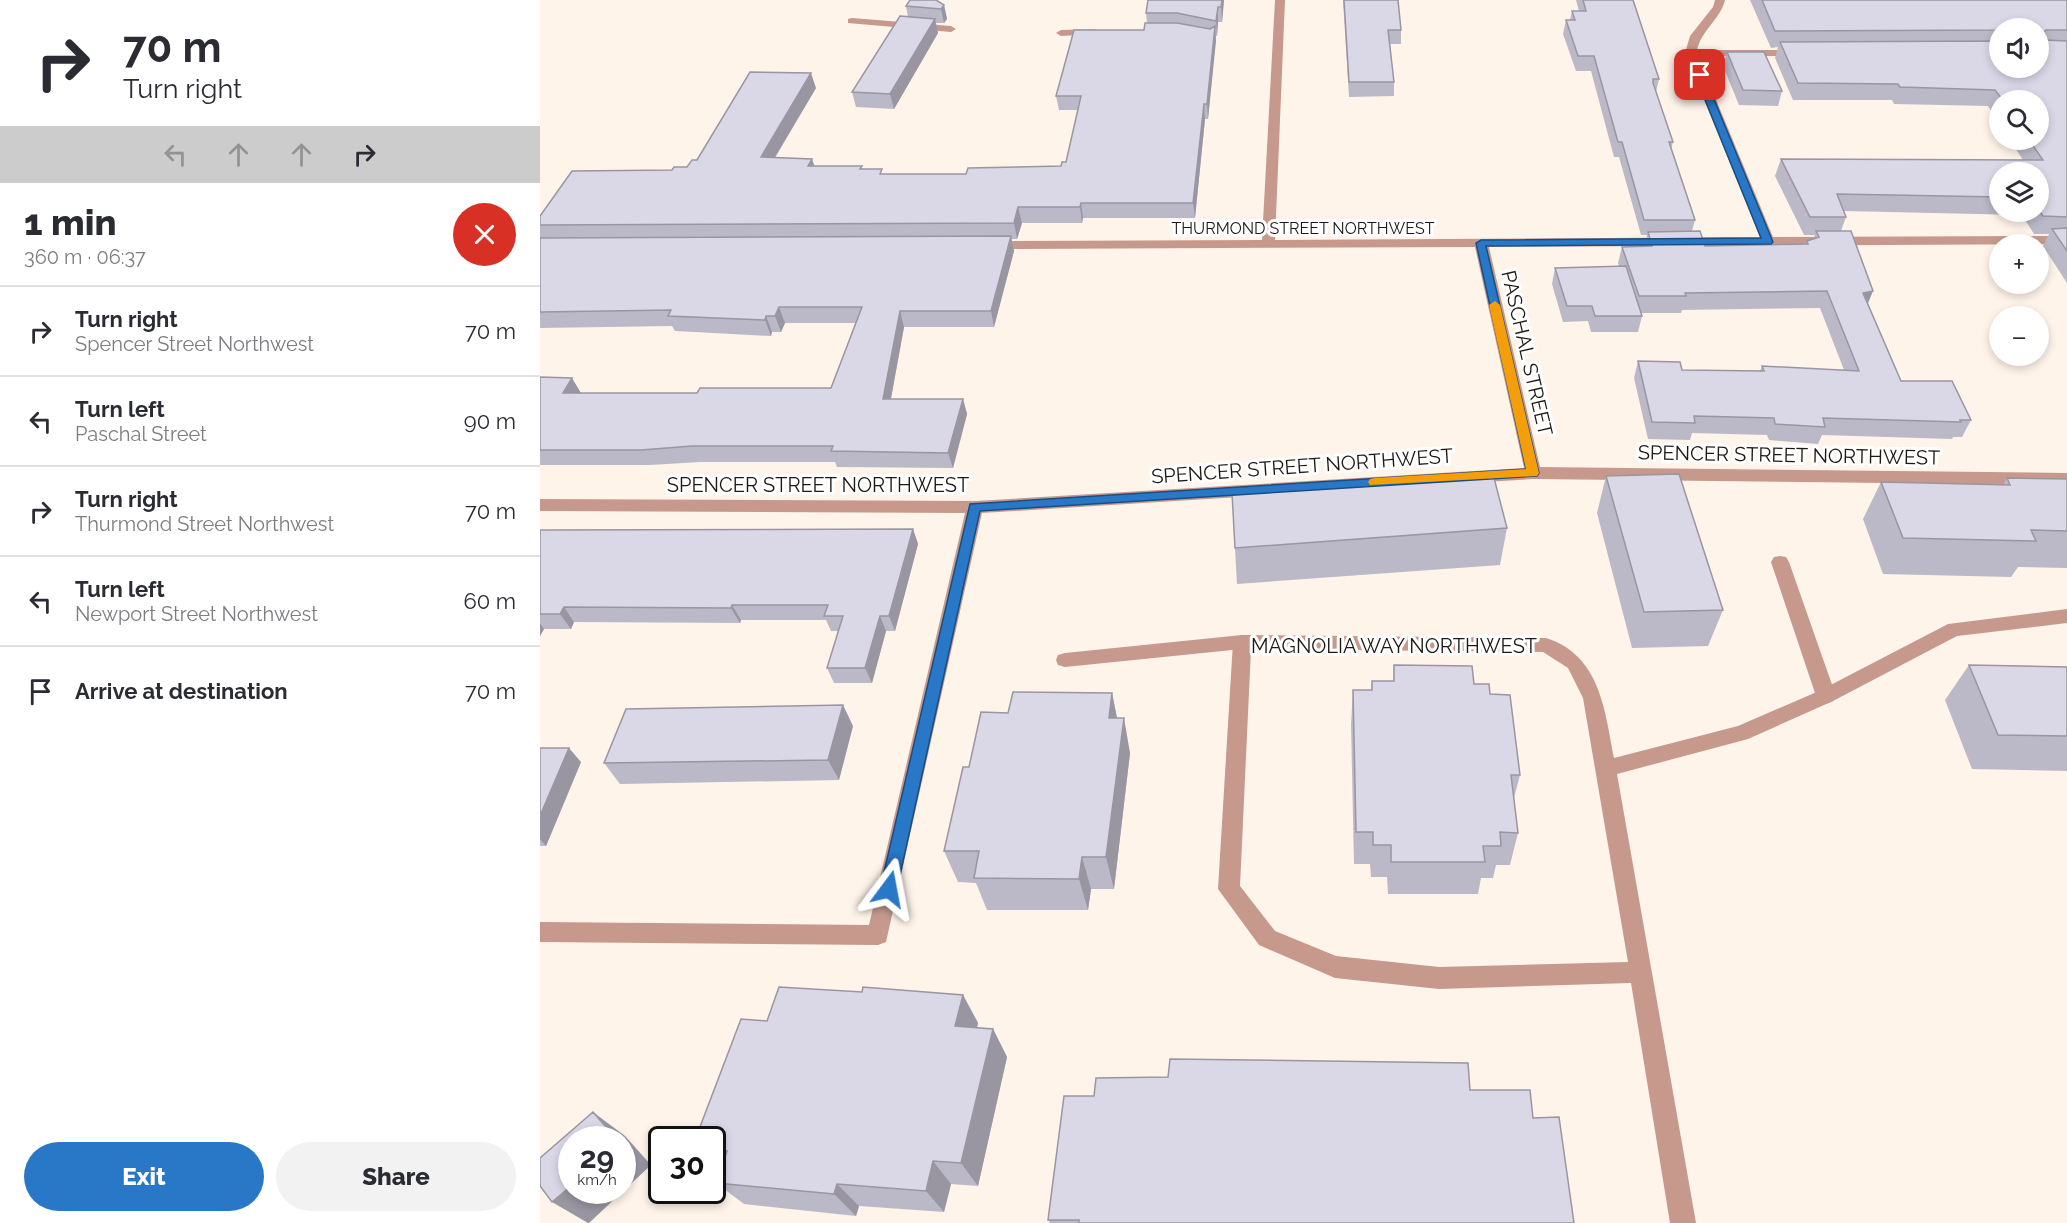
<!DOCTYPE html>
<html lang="en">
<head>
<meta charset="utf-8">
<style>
  body { margin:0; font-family:Raleway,sans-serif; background:#f2f2f3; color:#2b2b33; height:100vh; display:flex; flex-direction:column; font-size:22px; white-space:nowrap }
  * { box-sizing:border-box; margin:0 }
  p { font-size:20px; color:#7c7c81 }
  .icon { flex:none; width:33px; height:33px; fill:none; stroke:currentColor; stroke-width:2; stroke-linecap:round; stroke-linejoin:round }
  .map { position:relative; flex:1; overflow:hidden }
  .side { display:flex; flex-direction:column; background:#fff; width:540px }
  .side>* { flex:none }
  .guide { background:#fff; color:#2b2b33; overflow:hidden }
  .fabs { position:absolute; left:1449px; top:18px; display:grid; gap:12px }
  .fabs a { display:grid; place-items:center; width:60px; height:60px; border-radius:50%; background:#fff; box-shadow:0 3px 9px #0003; font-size:30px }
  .speed { position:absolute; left:18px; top:1126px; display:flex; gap:12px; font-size:30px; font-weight:700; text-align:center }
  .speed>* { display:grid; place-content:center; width:78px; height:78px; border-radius:50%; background:#fff; box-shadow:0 3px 9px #0003; line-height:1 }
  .speed small { font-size:15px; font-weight:400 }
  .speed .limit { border:3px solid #111; border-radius:9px; background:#fff; color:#111 }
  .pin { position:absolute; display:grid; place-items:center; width:51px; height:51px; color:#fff; margin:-26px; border-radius:12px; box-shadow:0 3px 9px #0006 }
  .me { position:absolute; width:66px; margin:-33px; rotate:13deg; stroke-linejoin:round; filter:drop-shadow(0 0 4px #0008) }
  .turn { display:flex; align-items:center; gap:21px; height:126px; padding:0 24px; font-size:27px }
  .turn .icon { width:78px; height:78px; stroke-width:2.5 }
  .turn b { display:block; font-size:42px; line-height:51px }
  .lanes { display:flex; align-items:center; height:57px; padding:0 24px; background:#0003; justify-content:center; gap:30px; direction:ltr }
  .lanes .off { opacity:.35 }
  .round { display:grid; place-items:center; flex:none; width:63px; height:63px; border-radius:32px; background:#f2f2f3 }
  .head { display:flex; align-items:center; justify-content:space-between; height:102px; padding:0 24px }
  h1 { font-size:36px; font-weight:800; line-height:45px }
  .button { display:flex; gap:12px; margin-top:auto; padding:12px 24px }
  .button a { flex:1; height:69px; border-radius:36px; background:#2878c7; color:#fff; font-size:24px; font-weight:800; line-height:69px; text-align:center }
  .button a+a { background:#f2f2f3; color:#2b2b33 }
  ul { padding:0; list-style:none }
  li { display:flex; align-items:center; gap:18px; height:90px; padding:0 24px; border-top:2px solid #e1e1e2 }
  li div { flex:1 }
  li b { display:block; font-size:22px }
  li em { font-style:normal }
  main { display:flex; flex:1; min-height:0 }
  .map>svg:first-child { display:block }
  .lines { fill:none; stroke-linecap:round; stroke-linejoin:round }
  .lane { fill:#c6998c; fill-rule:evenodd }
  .street { fill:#c6998c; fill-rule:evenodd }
  .wall { fill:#bbb9c7; fill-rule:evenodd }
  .shaded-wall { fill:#9996a2 }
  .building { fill:#dad7e7; stroke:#9996a2; stroke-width:1.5 }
  .route { fill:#2878c7; stroke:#1a4e81; stroke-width:1.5 }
  .slow { fill:#f59e0b }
  .labels { text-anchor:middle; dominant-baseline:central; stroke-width:6; stroke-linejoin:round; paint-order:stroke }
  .far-street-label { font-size:16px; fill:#1d1814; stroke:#fff }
  .street-label { font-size:20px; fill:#1d1814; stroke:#fff }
</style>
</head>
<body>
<main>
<section class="side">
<div class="guide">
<div class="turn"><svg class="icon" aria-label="right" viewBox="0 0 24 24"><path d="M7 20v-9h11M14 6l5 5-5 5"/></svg><div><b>70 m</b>Turn right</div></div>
<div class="lanes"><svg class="icon off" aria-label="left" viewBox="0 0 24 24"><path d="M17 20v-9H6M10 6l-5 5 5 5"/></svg><svg class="icon off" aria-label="ahead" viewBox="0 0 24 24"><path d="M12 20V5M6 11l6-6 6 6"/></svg><svg class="icon off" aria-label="ahead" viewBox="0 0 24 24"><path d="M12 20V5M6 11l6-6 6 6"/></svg><svg class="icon" aria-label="right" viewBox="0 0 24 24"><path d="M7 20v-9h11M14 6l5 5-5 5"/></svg></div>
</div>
<div class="head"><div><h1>1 min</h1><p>360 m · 06:37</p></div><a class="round" style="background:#d93025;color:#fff"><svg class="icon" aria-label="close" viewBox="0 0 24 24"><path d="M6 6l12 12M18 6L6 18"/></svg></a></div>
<ul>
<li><svg class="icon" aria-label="right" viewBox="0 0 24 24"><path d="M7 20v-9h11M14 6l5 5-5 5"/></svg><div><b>Turn right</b><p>Spencer Street Northwest</p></div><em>70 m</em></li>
<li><svg class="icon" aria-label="left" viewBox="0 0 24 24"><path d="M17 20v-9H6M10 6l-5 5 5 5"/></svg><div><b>Turn left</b><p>Paschal Street</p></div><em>90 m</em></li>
<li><svg class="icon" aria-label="right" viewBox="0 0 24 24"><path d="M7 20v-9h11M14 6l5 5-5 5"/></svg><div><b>Turn right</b><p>Thurmond Street Northwest</p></div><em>70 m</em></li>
<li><svg class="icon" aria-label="left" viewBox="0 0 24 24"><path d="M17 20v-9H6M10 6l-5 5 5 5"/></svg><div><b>Turn left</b><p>Newport Street Northwest</p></div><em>60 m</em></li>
<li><svg class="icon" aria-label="arrive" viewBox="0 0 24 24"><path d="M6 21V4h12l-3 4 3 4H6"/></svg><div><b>Arrive at destination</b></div><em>70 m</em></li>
</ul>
<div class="button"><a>Exit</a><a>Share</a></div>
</section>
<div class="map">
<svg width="1527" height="1223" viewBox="0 0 1527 1223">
  <rect width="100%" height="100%" fill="#fef4ea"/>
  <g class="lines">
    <path class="lane" d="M 312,18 L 411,26 L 416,29 L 411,32 L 308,23 L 308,19 Z
      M 555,29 L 560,32 L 559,34 L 521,36 L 516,33 L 521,30 Z
      M 1240,556 L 1246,557 L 1249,562 L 1296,696 L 1293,701 L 1286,704 L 1279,701 L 1276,696 L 1231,562 L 1234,557 Z
      M 702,635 L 708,637 L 711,642 L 708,647 L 702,649 L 525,667 L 518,665 L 516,660 L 518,655 L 525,653 Z"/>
    <path class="street" d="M 735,0 L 745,0 L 735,240 L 1220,237 L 1145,53 L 1150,36 L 1173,7 L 1175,0 L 1185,0 C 1180,20 1162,29 1157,50 L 1260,50 L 1266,53 L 1260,56 L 1158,56 L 1233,237 L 1527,236 L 1527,244 L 949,247 L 1000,467 L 1527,473 L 1527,485 L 993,479 L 442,513 L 346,942 L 338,945 L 0,942 L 0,922 L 329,925 L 425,513 L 0,511 L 0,499 L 435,501 L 984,468 L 935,247 L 449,249 L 442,245 L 449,241 L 722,240 Z
      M 1527,609 L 1527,623 L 1417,636 L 1293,701 L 1208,739 L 1077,774 L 1156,1223 L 1130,1223 L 1091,983 L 899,989 L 795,978 L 719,945 L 678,889 L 693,642 L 696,637 L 702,635 L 1006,638 C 1060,655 1065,710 1074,758 L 1198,726 L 1279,691 L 1408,624 ZM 711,649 L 1003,652 L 1028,668 L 1043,698 L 1088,962 L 899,967 L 796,956 L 735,931 L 700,886 Z"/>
  </g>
  <path class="wall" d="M 608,0 L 684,0 L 682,22 L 678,22 L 677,36 L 676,36 L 668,119 L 665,119 L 655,218 L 543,218 L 542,223 L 482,223 L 477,239 L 471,239 L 474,251 L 454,327 L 364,327 L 351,399 L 423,399 L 427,414 L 413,468 L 297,467 L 295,462 L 160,462 L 110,465 L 0,465 L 0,377 L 41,393 L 157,393 L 291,388 L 316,323 L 245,323 L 241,332 L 232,332 L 231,336 L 135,331 L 132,326 L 0,328 L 0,216 L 132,170 L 147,167 L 157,160 L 276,88 L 235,158 L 272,159 L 274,166 L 323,169 L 343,174 L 426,174 L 521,166 L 526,162 L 538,110 L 519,110 L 516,96 L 604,30 L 607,23 L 606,13 Z
    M 803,0 L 858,0 L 861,30 L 861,44 L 850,44 L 854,82 L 854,96 L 809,97 Z
    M 1036,0 L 1093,0 L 1119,79 L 1116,92 L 1133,142 L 1131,149 L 1155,220 L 1152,231 L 1165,246 L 1266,244 L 1267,241 L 1273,239 L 1275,235 L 1264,235 L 1235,176 L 1241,159 L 1483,160 L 1470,140 L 1498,140 L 1498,100 L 1460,100 L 1460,124 L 1448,106 L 1354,104 L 1352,100 L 1253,100 L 1235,58 L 1238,47 L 1231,48 L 1210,0 L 1527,0 L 1527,283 L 1503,246 L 1509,234 L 1494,234 L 1482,215 L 1304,211 L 1306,217 L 1301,231 L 1328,304 L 1361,381 L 1431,420 L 1422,437 L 1413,437 L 1412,439 L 1282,435 L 1278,444 L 1229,440 L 1227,435 L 1152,433 L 1150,440 L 1108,439 L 1094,378 L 1098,361 L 1142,370 L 1220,371 L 1222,366 L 1304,370 L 1280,308 L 1142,310 L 1141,313 L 1101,313 L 1102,316 L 1098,332 L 1051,332 L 1048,321 L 1023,322 L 1012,284 L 1015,268 L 1079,266 L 1078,263 L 1082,247 L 1105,246 L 1107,235 L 1101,235 L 1079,157 L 1074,157 L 1051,71 L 1036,71 L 1023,34 L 1026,20 L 1030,20 L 1032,11 L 1039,11 ZM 1460,28 L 1498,28 L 1460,68 ZM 1460,172 L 1498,172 L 1498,212 L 1460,212 Z
    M 404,5 L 407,19 L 404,23 L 396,23 L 398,33 L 354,109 L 316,107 L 312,92 L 368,17 L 366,6 Z
    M 1187,52 L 1242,91 L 1238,106 L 1199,105 L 1183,66 Z
    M 1066,476 L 1183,610 L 1168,646 L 1092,648 L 1057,513 Z
    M 1467,478 L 1527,479 L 1527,568 L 1478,567 L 1471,577 L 1343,574 L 1323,519 L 1341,482 L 1463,485 Z
    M 692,493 L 967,528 L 960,565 L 697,584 Z
    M 373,529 L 378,544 L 355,631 L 346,631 L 332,683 L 294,683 L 287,668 L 298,631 L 291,631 L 286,620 L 201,620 L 200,623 L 34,622 L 31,629 L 4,629 L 0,636 L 0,530 Z
    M 854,665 L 934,684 L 950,694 L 980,775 L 974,798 L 978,833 L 970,865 L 956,865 L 953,878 L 941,878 L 938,894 L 848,894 L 847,877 L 831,877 L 830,864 L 814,864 L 811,724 L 813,690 L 831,690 L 832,681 L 853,681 Z
    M 1429,665 L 1527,667 L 1527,771 L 1432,769 L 1405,700 Z
    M 572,693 L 577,718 L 590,753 L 574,889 L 551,889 L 548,910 L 447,910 L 436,883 L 418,882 L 404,851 L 429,767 L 468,713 Z
    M 313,726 L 299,780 L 80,784 L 64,763 Z
    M 0,748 L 41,762 L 6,846 L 0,846 Z
    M 322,992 L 423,995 L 438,1023 L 437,1028 L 453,1029 L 467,1057 L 438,1186 L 411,1184 L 404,1212 L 319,1206 L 316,1216 L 204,1204 L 176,1183 L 180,1171 L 172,1165 L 172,1140 L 227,1021 Z
    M 930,1090 L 993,1118 L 1034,1223 L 510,1223 L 508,1220 Z"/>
  <path class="shaded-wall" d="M 682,0 L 684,0 L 682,22 L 681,7 Z
    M 404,5 L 407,19 L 404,23 L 401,9 Z
    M 678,7 L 678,22 L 677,36 L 676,21 Z
    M 395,19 L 398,33 L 354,109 L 350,94 Z
    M 675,26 L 676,41 L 668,119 L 667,104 Z
    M 271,73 L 276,88 L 226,172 L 221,157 Z
    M 664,104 L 665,119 L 655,218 L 653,203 Z
    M 272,159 L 277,174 L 268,166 Z
    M 541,203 L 543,218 L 542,223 L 540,207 Z
    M 478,207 L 482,223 L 477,239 L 474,223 Z
    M 471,236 L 474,251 L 454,327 L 451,311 Z
    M 1333,291 L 1326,308 L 1323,293 Z
    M 239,307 L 245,323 L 241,332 L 235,316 Z
    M 360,311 L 364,327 L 348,414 L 343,399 Z
    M 226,316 L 232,332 L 231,336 L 225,320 Z
    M 32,378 L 41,393 L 23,393 Z
    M 423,399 L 427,414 L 413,468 L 408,453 Z
    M 373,529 L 378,544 L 355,631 L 349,616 Z
    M 192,605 L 201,620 L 200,623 L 191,608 Z
    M 24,607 L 34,622 L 31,629 L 20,614 Z
    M 340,616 L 346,631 L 332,683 L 325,668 Z
    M 0,623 L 4,629 L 0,636 Z
    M 572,693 L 579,728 L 569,718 Z
    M 303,705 L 313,726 L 299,780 L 288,760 Z
    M 584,718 L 590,753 L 574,889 L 566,857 Z
    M 29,748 L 41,762 L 6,846 L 0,839 L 0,816 Z
    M 542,857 L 551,889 L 548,910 L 539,879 Z
    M 423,995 L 438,1023 L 430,1054 L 415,1026 Z
    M 453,1029 L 467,1057 L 438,1186 L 421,1163 Z
    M 53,1112 L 85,1136 L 111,1165 L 49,1223 L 48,1223 L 12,1202 L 32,1185 L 32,1191 L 82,1191 L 82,1140 L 77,1140 Z
    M 393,1161 L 411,1184 L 404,1212 L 386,1191 Z
    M 297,1184 L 319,1206 L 316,1216 L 294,1194 Z"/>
  <path class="building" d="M 370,0 L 396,0 L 404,5 L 401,9 L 366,6 Z
    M 608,0 L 682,0 L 681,7 L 678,7 L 676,21 L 637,13 L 606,13 Z
    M 804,0 L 858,0 L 861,30 L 848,30 L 854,82 L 809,82 Z
    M 1043,0 L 1093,0 L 1119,79 L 1113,79 L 1113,83 L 1133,142 L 1129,142 L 1155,220 L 1104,220 L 1082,142 L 1078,142 L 1054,56 L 1038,56 L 1026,20 L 1035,20 L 1032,11 L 1046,11 Z
    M 1222,0 L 1527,0 L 1527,30 L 1506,30 L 1503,33 L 1504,40 L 1527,41 L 1527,217 L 1503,216 L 1498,209 L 1498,172 L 1460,172 L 1460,197 L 1297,194 L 1306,217 L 1270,217 L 1241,159 L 1503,160 L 1489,140 L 1498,140 L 1498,100 L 1463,100 L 1455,90 L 1360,87 L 1358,84 L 1258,83 L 1240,42 L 1460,41 L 1460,68 L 1498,68 L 1498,28 L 1460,28 L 1460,30 L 1235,31 Z
    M 360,16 L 395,19 L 350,94 L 312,92 Z
    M 605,23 L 637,23 L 670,29 L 675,26 L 667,104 L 664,104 L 653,203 L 541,203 L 540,207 L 478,207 L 474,223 L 0,225 L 0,216 L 32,171 L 132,170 L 134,167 L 147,167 L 152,160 L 157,160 L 210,72 L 271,73 L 221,157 L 272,159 L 268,166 L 322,166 L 320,169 L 342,169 L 340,174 L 426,174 L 428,168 L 521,166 L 522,162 L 526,162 L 541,96 L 516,96 L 534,30 L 604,30 Z
    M 1187,52 L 1224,52 L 1242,91 L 1203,90 Z
    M 1527,228 L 1527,251 L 1512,229 Z
    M 1160,231 L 1165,246 L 1268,244 L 1267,241 L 1279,237 L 1276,231 L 1311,231 L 1333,291 L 1323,293 L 1361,381 L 1412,381 L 1431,420 L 1420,420 L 1421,422 L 1283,418 L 1285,427 L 1235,424 L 1234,418 L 1154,416 L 1155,423 L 1112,422 L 1098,361 L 1140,362 L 1142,370 L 1224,371 L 1222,366 L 1319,371 L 1287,291 L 1145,293 L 1146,296 L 1099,296 L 1082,247 L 1112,246 L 1108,232 Z
    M 471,236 L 451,311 L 360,311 L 343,399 L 423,399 L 408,453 L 291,451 L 293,446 L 152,446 L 101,450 L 0,450 L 0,377 L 32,378 L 23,393 L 157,393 L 160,388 L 291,388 L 322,307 L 239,307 L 235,316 L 226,316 L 225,320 L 128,316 L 131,310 L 0,312 L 0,238 Z
    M 1086,266 L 1102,316 L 1055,316 L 1052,306 L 1027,306 L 1015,268 Z
    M 953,474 L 967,528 L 695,548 L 692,493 Z
    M 1139,474 L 1183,610 L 1104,612 L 1066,476 Z
    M 1467,478 L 1527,479 L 1527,531 L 1491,530 L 1496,541 L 1363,538 L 1341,482 L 1470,485 Z
    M 373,529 L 349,616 L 340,616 L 325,668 L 287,668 L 303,616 L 284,616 L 288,605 L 192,605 L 191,608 L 24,607 L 20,614 L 0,614 L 0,530 Z
    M 854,665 L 932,666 L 934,684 L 949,684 L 950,694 L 970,695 L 980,775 L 971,775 L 978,833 L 960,832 L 961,846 L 943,846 L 945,862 L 851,862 L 851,845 L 833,845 L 833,832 L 816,832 L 813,690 L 832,690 L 832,681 L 854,681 Z
    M 1429,665 L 1527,667 L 1527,736 L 1458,735 Z
    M 473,692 L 572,693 L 569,718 L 584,718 L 566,857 L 542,857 L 539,879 L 434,878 L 439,851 L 404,851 L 423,767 L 429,767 L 441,712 L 468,713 Z
    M 303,705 L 288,760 L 64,763 L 86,709 Z
    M 0,748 L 29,748 L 0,816 Z
    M 239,987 L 322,992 L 323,987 L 423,995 L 415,1026 L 453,1029 L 421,1163 L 393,1161 L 386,1191 L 297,1184 L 294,1194 L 176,1183 L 187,1151 L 172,1150 L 172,1140 L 155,1140 L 201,1019 L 227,1021 Z
    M 630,1059 L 928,1063 L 930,1090 L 990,1090 L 993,1118 L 1019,1117 L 1034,1223 L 539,1223 L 539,1220 L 508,1220 L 524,1096 L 554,1096 L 556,1078 L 628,1077 Z
    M 53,1112 L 77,1140 L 32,1140 L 32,1185 L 12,1202 L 0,1186 L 0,1158 Z"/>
  <path class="route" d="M 1160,72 L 1164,75 L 1233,242 L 1231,244 L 946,246 L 999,473 L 997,476 L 440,511 L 357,889 L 354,895 L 349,897 L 343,895 L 340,889 L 430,504 L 986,469 L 936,243 L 941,240 L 1221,238 L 1155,75 Z"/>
  <path class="slow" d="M 955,301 L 960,305 L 999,473 L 997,476 L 830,485 L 828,482 L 830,479 L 835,478 L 986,469 L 949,305 Z"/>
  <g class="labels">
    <g class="far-street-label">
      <text x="763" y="228">THURMOND STREET NORTHWEST</text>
    </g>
    <g class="street-label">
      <text transform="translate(987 353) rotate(77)">PASCHAL STREET</text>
      <text transform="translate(1249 455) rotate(1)">SPENCER STREET NORTHWEST</text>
      <text transform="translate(762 466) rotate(-4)">SPENCER STREET NORTHWEST</text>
      <text x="278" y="485">SPENCER STREET NORTHWEST</text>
      <text x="854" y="646">MAGNOLIA WAY NORTHWEST</text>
    </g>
  </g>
</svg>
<div class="fabs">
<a><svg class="icon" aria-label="sound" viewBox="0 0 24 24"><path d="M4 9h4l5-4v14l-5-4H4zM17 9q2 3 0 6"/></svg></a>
<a><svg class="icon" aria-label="search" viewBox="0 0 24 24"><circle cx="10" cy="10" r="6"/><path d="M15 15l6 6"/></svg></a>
<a><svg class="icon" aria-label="layers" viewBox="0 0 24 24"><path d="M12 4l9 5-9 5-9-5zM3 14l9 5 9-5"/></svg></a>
<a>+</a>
<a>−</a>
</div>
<div class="speed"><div>29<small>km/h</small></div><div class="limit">30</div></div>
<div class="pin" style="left:1160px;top:75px;background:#d93025"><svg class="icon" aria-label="arrive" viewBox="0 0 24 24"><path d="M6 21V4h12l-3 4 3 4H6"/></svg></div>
<svg class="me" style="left:349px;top:889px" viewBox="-20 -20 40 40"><path d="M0-17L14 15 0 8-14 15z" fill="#2878c7" stroke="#fff" stroke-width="4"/></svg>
</div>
</main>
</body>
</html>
